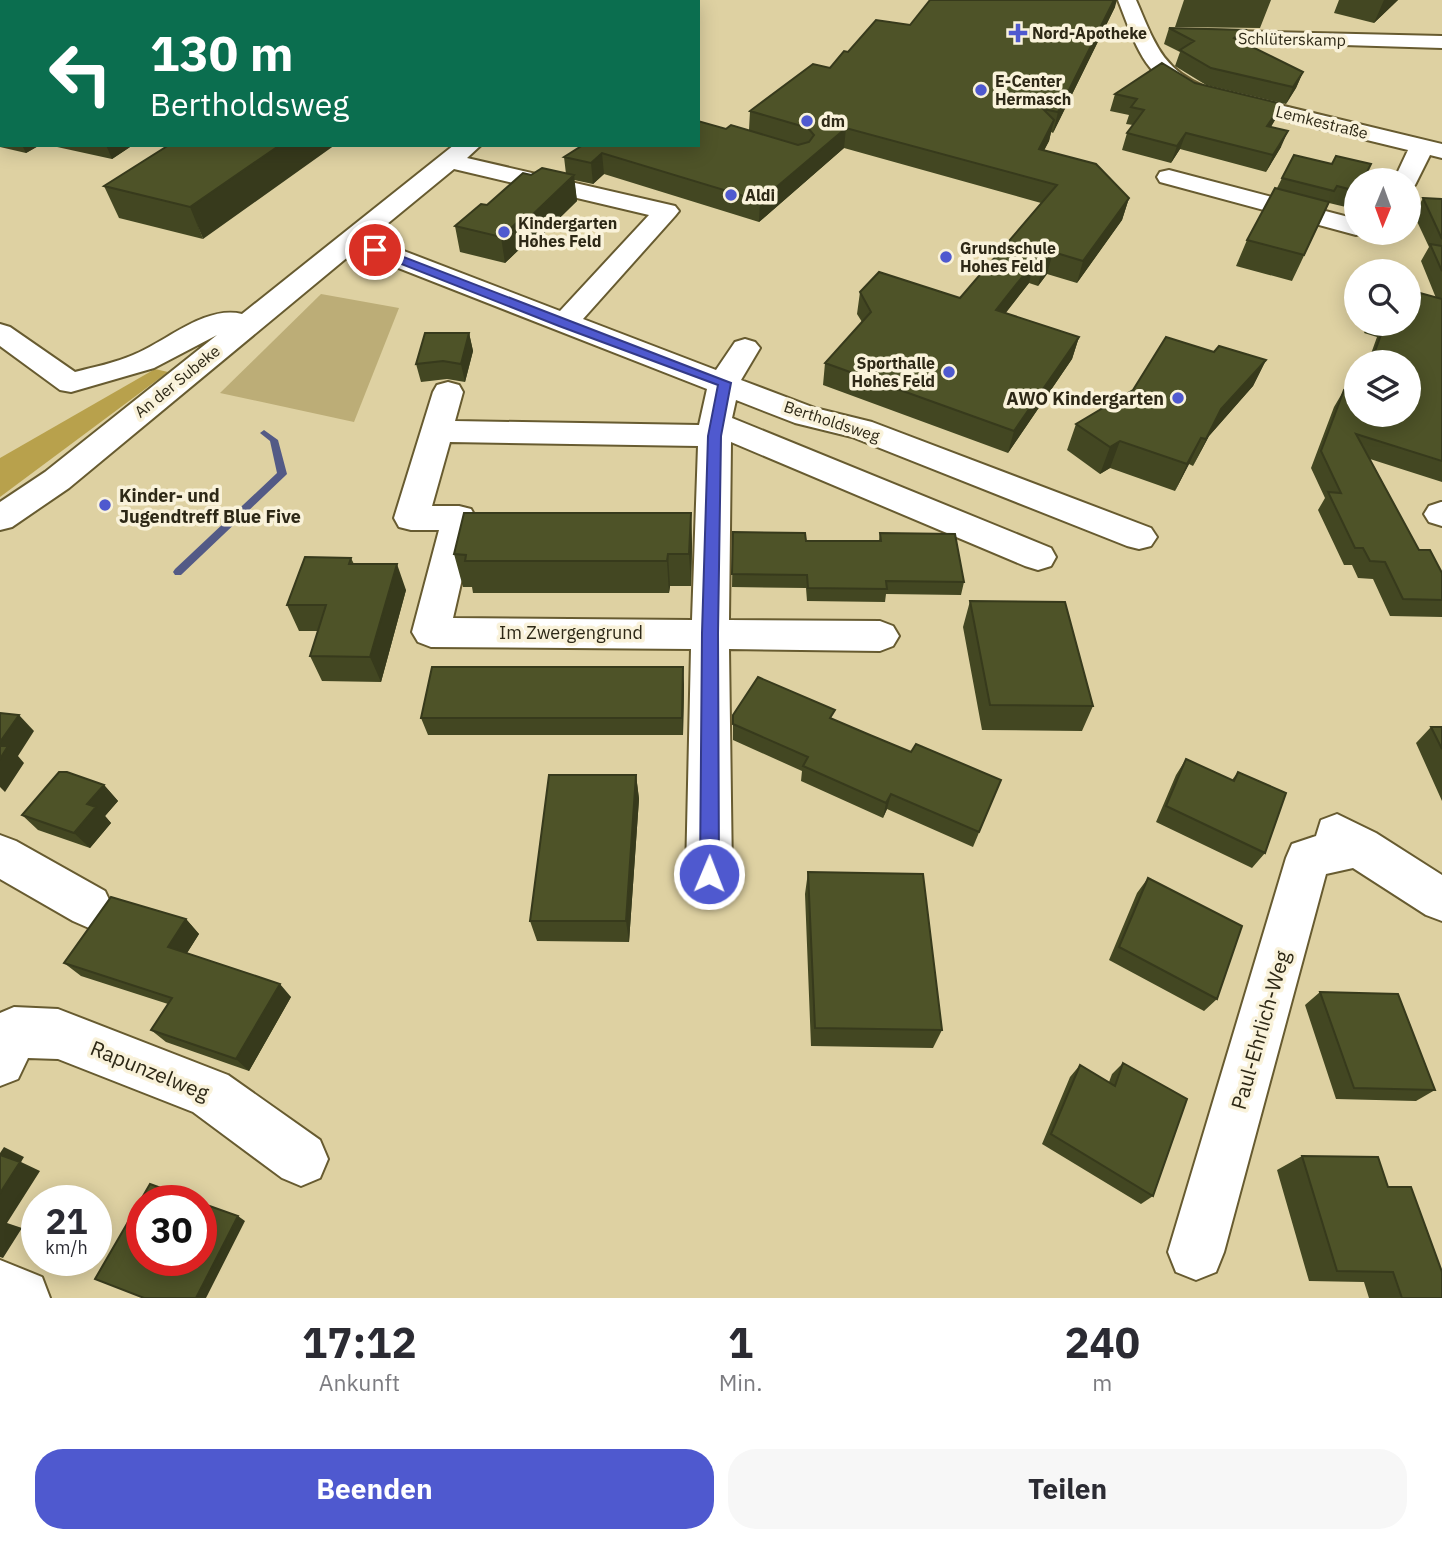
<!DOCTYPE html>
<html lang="de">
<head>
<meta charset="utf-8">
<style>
  body { margin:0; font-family:"IBM Plex Sans",sans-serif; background:#f7f7f7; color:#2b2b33; height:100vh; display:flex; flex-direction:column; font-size:26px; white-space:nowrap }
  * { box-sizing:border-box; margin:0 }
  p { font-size:23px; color:#7c7c81 }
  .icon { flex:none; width:38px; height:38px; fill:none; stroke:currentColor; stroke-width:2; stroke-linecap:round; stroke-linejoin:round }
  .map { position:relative; height:1298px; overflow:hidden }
  .panel { display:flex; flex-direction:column; background:#fff; flex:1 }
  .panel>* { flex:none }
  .guide { position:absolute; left:0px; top:0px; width:700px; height:147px; box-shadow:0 4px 18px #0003; background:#0b6e4f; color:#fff; overflow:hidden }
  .needle { width:46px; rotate:181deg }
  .buttons { position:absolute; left:1344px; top:168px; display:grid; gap:14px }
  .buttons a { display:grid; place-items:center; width:77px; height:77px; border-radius:50%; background:#fff; box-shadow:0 4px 18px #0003; font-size:35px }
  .speed { position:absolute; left:21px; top:1185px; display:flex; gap:14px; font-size:35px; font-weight:700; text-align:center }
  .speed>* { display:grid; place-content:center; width:91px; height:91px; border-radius:50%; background:#fff; box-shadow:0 4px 18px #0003; line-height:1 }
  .speed small { font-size:18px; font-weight:400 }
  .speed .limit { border:10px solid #d22; background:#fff; color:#111 }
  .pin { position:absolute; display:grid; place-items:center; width:60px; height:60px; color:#fff; margin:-30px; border:4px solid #fff; border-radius:50%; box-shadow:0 2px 7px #0007 }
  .me { position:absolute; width:77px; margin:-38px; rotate:1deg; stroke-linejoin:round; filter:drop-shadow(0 0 5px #0008) }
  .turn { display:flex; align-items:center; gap:24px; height:147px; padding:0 35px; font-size:32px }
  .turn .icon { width:91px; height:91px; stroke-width:2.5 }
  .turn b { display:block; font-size:49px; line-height:60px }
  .eta { display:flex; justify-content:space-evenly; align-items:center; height:119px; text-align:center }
  .eta b { font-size:42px; font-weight:700; line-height:49px }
  .action { display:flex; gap:14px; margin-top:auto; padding:14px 35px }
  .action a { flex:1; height:80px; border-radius:28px; background:#4f59cf; color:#fff; font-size:28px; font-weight:700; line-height:80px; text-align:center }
  .action a+a { background:#f7f7f7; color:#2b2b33 }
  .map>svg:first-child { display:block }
  .green { fill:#bcad77 }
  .forest { fill:#b8a14c }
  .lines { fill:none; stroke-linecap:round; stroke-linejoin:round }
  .stream { fill:#535a86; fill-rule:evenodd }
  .minor-casing { stroke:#675b30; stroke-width:4 }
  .minor { fill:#fff; fill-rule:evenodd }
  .wall { fill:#434722 }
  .shaded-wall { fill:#373a1c }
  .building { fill:#4e5328; stroke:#373a1c; stroke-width:2 }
  .route { fill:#4f59cf; stroke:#333a87; stroke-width:2 }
  .poi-dot { fill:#4f59cf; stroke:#f9f2da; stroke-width:2.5 }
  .labels { text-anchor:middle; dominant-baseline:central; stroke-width:7; stroke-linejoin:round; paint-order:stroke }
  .far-poi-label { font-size:16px; font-weight:bold; fill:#2d2816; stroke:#f9f2da; text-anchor:start }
  .far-street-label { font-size:16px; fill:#2d2816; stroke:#f9f2da }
  .poi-label { font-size:18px; font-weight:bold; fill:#2d2816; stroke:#f9f2da; text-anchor:end }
  .street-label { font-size:18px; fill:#2d2816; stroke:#f9f2da }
  .near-street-label { font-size:21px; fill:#2d2816; stroke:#f9f2da }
</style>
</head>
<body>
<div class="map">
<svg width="1442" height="1298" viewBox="0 0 1442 1298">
  <rect width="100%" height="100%" fill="#ded1a2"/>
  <path class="green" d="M 321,294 L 399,308 L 354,422 L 220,393 Z"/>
  <path class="forest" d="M 155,369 L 168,372 L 0,497 L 0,458 Z"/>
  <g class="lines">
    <path class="stream" d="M 264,430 L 278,440 L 287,474 L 285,476 L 181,575 L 175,575 L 173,572 L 175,569 L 277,473 L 270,441 L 260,433 Z"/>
    <defs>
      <path id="minor" d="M 0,0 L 19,0 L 2,2 L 2,7 Z
        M 78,0 L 99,0 L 77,2 Z
        M 136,0 L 157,0 L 135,2 Z
        M 172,0 L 192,0 L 171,2 Z
        M 219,0 L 239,0 L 218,2 Z
        M 638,0 L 657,0 L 637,2 Z
        M 1118,0 L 1136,0 C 1154,41 1161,69 1205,87 L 1442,144 L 1442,158 L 1430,155 L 1415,185 L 1409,187 L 1409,180 L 1394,180 L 1408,150 L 1190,97 C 1143,77 1135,43 1118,0 Z
        M 1191,30 L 1442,36 L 1442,48 L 1184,40 L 1181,36 L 1184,32 Z
        M 0,35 L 2,35 L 0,48 Z
        M 0,67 L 2,67 L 0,80 Z
        M 454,145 L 481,145 L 467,158 L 675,206 L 679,211 L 675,216 L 583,319 L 716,370 L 735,342 L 745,339 L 755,342 L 760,348 L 741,380 L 815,408 L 872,422 L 1151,528 L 1157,537 L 1151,546 L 1139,549 L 1127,546 L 852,437 L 795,423 L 736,400 L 732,418 L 1051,548 L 1056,557 L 1051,566 L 1038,570 L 1025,566 L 731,442 L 729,620 L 880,621 L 893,626 L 899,636 L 893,646 L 880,651 L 729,649 L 732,874 L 725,889 L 709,895 L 693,889 L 686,874 L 691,649 L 431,647 L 418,642 L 412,632 L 439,530 L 411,530 L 399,527 L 394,518 L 433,392 L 437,385 L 448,382 L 459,385 L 463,392 L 455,421 L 699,425 L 707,389 L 355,251 L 69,488 L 12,527 L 0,530 L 0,502 L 45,472 L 217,335 L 154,368 L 71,392 L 60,390 L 0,346 L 0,324 L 10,327 L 75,372 C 94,367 115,363 133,355 C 166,342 205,305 242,314 ZM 454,169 L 649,215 L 560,311 L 370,238 ZM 450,442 L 698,446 L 692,620 L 453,618 L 476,518 L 471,509 L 459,506 L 432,506 Z
        M 1169,170 L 1356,219 L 1356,233 L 1364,233 L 1356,235 L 1160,182 L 1157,177 L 1160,172 Z
        M 1441,502 L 1442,502 L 1442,526 L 1429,522 L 1424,514 L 1429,506 Z
        M 1337,814 L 1376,833 L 1442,875 L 1442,921 L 1426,915 L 1353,868 L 1326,874 L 1224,1252 L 1216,1272 L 1196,1280 L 1176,1272 L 1168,1252 L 1286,858 L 1292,844 L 1316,836 L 1321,820 Z
        M 0,835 L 16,841 L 105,891 L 112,906 L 105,921 L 89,928 L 73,921 L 0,879 Z
        M 14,1007 L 58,1009 L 228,1075 L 320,1140 L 328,1159 L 320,1178 L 301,1186 L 282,1178 L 193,1112 L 58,1059 L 28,1058 L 18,1079 L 0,1086 L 0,1013 Z
        M 0,1260 L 42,1277 L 50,1298 L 0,1298 Z"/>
    </defs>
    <use href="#minor" class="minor-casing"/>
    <use href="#minor" class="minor"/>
  </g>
  <path class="wall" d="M 1184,0 L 1271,0 L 1260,28 L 1175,27 Z
    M 1339,0 L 1398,0 L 1374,23 L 1334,13 Z
    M 1115,7 L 1053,133 L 1051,132 L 1049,141 L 1044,150 L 1129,198 L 1122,220 L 1077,283 L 1047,274 L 1038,286 L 1029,283 L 1005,313 L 1079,337 L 1072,359 L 1008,453 L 823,385 L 825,363 L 862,322 L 857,314 L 860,292 L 960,298 L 1041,203 L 844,148 L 759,222 L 604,174 L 593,184 L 574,180 L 577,201 L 533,244 L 527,242 L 505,263 L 460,252 L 455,226 L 531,175 L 566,174 L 564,157 L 726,129 L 749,130 L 750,111 L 830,68 L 848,52 L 910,25 Z
    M 1169,28 L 1245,30 L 1241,42 L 1303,72 L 1296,88 L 1286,104 L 1206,85 L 1175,66 L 1180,52 L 1164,44 Z
    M 0,75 L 2,76 L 2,145 L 40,145 L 26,153 L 0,147 Z
    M 1115,94 L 1282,104 L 1275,120 L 1271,127 L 1281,147 L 1266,172 L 1180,149 L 1171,163 L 1122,150 L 1127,133 L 1133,125 L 1126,124 L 1129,115 L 1110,111 Z
    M 48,145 L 133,145 L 112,159 Z
    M 169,145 L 203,239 L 119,218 L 104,186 Z
    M 1282,178 L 1356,180 L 1356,195 L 1350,208 L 1329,203 L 1292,281 L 1236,266 L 1247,240 L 1277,188 Z
    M 1423,198 L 1442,199 L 1442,482 L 1370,459 L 1419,550 L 1442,573 L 1442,617 L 1390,616 L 1373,579 L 1358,578 L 1352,565 L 1344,565 L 1318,510 L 1325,498 L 1311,468 L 1334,407 L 1344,390 L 1356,394 L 1356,392 L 1356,415 L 1409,362 L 1368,362 L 1377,337 L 1364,333 L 1368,324 L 1409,324 L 1436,298 L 1421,261 L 1429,247 L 1414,215 Z
    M 469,333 L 473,351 L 465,382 L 447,379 L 421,382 L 416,364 Z
    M 1214,352 L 1266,360 L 1253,386 L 1209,436 L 1193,466 L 1189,464 L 1175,491 L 1110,468 L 1100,474 L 1067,450 L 1076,424 Z
    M 691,513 L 692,545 L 691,586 L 670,586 L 669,593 L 473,593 L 472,587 L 463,587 L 454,554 Z
    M 733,532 L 806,541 L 879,541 L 880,533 L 964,582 L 961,595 L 886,594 L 885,602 L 807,601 L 806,588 L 732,587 Z
    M 351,558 L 354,564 L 406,590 L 381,682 L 322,681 L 310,656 L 318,631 L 299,631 L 287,605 Z
    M 970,601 L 1093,706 L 1082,731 L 982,730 L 963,627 Z
    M 684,684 L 683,735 L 428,735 L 421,718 Z
    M 733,715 L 833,719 L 911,752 L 1001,780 L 973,847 L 887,809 L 883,818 L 801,781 L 802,771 L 733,740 Z
    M 1431,727 L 1442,727 L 1442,801 L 1416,743 Z
    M 1186,759 L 1232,780 L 1238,772 L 1265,853 L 1252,868 L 1156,822 L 1176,775 Z
    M 636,775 L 639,799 L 629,942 L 537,941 L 530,921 Z
    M 104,785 L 118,801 L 105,816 L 111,823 L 90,848 L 38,830 L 22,815 Z
    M 808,872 L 942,1030 L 933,1048 L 811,1046 L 805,894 Z
    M 1148,878 L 1217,999 L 1204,1011 L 1109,960 L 1137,893 Z
    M 186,919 L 199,934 L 187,953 L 291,997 L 249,1071 L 166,1042 L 151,1030 L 168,1004 L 81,976 L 64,963 Z
    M 1320,992 L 1435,1090 L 1416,1101 L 1336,1099 L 1305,1005 Z
    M 1123,1063 L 1153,1196 L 1141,1204 L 1042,1144 L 1070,1077 L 1080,1065 L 1109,1082 L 1112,1074 Z
    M 1302,1156 L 1388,1187 L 1442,1298 L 1369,1298 L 1364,1282 L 1309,1281 L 1277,1170 Z"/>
  <path class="shaded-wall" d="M 493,0 L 525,0 L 526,2 L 490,2 Z
    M 1114,0 L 1117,0 L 1115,7 L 1053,133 L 1058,112 Z
    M 1384,0 L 1398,0 L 1374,23 Z
    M 1245,30 L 1239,46 L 1234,38 Z
    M 1303,72 L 1296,88 L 1286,104 L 1293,87 Z
    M 1282,104 L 1275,120 L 1261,142 L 1267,126 Z
    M 1054,120 L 1049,141 L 1034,170 L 1039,149 Z
    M 846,128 L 844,148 L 759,222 L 760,201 Z
    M 1288,131 L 1281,147 L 1266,172 L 1273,155 Z
    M 1186,133 L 1180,149 L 1171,163 L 1177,146 Z
    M 22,145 L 40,145 L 26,153 Z
    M 106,145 L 133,145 L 112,159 Z
    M 280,145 L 335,145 L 203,239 L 190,207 Z
    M 602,153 L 604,174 L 593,184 L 591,163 Z
    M 574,175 L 577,201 L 533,244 L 529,218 Z
    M 1129,198 L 1122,220 L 1077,283 L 1083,261 Z
    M 523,217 L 527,242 L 505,263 L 501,237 Z
    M 1053,252 L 1047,274 L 1038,286 L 1043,264 Z
    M 1034,262 L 1029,283 L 991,332 L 996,310 Z
    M 469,333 L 473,351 L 465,382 L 461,364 Z
    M 1079,337 L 1072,359 L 1008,453 L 1014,431 Z
    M 1266,360 L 1253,386 L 1209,436 L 1193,466 L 1221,409 Z
    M 1201,438 L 1189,464 L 1175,491 L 1187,464 Z
    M 1120,441 L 1110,468 L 1100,474 L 1110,447 Z
    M 691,513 L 692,545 L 691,586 L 689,554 Z
    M 668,554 L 670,586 L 669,593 L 667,561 Z
    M 397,564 L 406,590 L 381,682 L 370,657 Z
    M 683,667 L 684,684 L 683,735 L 682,718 Z
    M 19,715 L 34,731 L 18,756 L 24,763 L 5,792 L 0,787 L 0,742 Z
    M 636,775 L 639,799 L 629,942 L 626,921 Z
    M 104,785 L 118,801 L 105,816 L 111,823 L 90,848 L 74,833 L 87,804 Z
    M 891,794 L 887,809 L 883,818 L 886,803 Z
    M 186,919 L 199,934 L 182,961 L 168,947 Z
    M 280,984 L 291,997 L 249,1071 L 236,1059 Z
    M 4,1147 L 24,1157 L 21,1162 L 40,1171 L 7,1223 L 22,1228 L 3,1258 L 0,1257 L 0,1153 Z
    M 238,1216 L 245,1221 L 206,1298 L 196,1298 Z"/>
  <path class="building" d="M 265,0 L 493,0 L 490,2 L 262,2 Z
    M 930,0 L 1114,0 L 1058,112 L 1043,109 L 1054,120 L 1039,149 L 1096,164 L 1129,198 L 1083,261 L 1053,252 L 1043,264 L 1034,262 L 996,310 L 1079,337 L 1014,431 L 825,363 L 871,312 L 860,292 L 879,272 L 960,298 L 1057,185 L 846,128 L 760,201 L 602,153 L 591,163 L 564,157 L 583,145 L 698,145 L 698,121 L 726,129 L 731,125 L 798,145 L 809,142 L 814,135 L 808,128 L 750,111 L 813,64 L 830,68 L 844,51 L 848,52 L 876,20 L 910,25 Z
    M 1169,28 L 1245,30 L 1234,38 L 1303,72 L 1293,87 L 1211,68 L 1180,50 L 1194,41 Z
    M 1162,63 L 1195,83 L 1282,104 L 1267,126 L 1288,131 L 1273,155 L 1186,133 L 1177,146 L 1127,133 L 1144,110 L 1131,107 L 1137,99 L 1115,94 Z
    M 0,75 L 2,76 L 2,120 L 0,120 Z
    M 169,145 L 280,145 L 190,207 L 104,186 Z
    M 1294,155 L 1332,164 L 1336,156 L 1371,164 L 1363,180 L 1356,180 L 1356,191 L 1337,186 L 1334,191 L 1282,178 Z
    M 542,168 L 574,175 L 529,218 L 523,217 L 501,237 L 455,226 L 481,204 L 487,205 L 523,173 L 531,175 Z
    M 1275,188 L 1329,202 L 1304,255 L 1247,240 Z
    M 1423,198 L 1442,199 L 1442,239 Z
    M 1430,244 L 1442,246 L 1442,271 Z
    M 1409,290 L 1442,299 L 1442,461 L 1356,434 L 1419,550 L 1430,550 L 1442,573 L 1442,600 L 1403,599 L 1385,562 L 1370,561 L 1363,548 L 1355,548 L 1328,492 L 1341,493 L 1321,451 L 1344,390 L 1356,394 L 1356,415 L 1409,415 L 1409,362 L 1371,362 L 1385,324 L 1409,324 Z
    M 425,333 L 469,333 L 461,364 L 443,361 L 416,364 Z
    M 1166,337 L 1214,352 L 1219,346 L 1266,360 L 1221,409 L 1206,439 L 1201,438 L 1187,464 L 1120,441 L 1110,447 L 1076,424 L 1133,390 Z
    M 464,513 L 691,513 L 689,554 L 668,554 L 667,561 L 465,561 L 466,555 L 454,554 Z
    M 733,532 L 805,533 L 806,541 L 881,541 L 880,533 L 955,534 L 964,582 L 886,581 L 887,589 L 808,588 L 807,575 L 732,574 Z
    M 305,557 L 351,558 L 349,564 L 397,564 L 370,657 L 310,656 L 326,605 L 287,605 Z
    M 970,601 L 1065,602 L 1093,706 L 990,705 Z
    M 432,667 L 683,667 L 682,718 L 421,718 Z
    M 758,677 L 835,710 L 830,718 L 870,735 L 911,752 L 916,744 L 1001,780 L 979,832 L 891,794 L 886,803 L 803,766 L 808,757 L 733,724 L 733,715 Z
    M 0,713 L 19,715 L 0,742 Z
    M 1431,727 L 1442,727 L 1442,749 Z
    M 0,746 L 8,746 L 0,759 Z
    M 1186,759 L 1234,781 L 1238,772 L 1286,793 L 1265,853 L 1166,806 Z
    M 59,772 L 67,772 L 104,785 L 87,804 L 96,807 L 74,833 L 22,815 Z
    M 549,775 L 636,775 L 626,921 L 530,921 Z
    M 808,872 L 923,874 L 942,1030 L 815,1028 Z
    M 1148,878 L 1242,926 L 1217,999 L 1119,947 Z
    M 111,897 L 186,919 L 168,947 L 280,984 L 236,1059 L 151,1030 L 172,998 L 64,963 Z
    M 1320,992 L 1398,994 L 1435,1090 L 1354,1088 Z
    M 1123,1063 L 1187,1099 L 1153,1196 L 1051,1134 L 1080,1065 L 1115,1086 Z
    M 0,1155 L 20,1162 L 0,1193 Z
    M 1302,1156 L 1378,1157 L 1388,1187 L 1411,1187 L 1442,1272 L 1442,1298 L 1402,1298 L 1393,1272 L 1337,1271 Z
    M 150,1184 L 194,1200 L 142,1200 L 142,1260 L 201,1260 L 201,1203 L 238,1216 L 196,1298 L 144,1298 L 95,1279 Z"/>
  <path class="route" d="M 375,246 L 731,383 L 721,436 L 718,633 L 719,874 L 716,880 L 709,882 L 703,880 L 700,874 L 702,633 L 708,436 L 718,385 L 559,326 L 371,252 L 371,247 Z"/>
  <g class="poi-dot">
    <path d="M1014.5 22.5h7v7h7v7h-7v7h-7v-7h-7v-7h7z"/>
    <circle cx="981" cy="90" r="7"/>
    <circle cx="807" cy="121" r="7"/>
    <circle cx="731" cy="195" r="7"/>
    <circle cx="504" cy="232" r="7"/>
    <circle cx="946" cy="257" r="7"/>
    <circle cx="949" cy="372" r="7"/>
    <circle cx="1178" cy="398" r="7"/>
    <circle cx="105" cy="505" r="7"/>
  </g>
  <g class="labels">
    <g class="far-poi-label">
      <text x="1032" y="33">Nord-Apotheke</text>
      <text x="995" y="81">E-Center<tspan x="995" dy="18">Hermasch</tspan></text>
      <text x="821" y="121">dm</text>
      <text x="745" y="195">Aldi</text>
      <text x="518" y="223">Kindergarten<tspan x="518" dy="18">Hohes Feld</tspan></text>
      <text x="960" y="248">Grundschule<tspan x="960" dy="18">Hohes Feld</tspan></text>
      <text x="935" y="363" text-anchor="end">Sporthalle<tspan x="935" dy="18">Hohes Feld</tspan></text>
    </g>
    <g class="far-street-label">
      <text transform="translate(1292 39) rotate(1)">Schlüterskamp</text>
      <text transform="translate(1322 122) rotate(14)">Lemkestraße</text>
      <text transform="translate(177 381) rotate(-39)">An der Subeke</text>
      <text transform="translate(832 421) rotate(18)">Bertholdsweg</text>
    </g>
    <g class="poi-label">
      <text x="1164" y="398">AWO Kindergarten</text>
      <text x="119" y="495" text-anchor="start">Kinder- und<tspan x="119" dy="21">Jugendtreff Blue Five</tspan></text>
    </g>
    <g class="street-label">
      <text x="571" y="632">Im Zwergengrund</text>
    </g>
    <g class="near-street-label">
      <text transform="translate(1260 1030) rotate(-74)">Paul-Ehrlich-Weg</text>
      <text transform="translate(150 1070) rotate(22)">Rapunzelweg</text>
    </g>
  </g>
</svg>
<div class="buttons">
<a><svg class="needle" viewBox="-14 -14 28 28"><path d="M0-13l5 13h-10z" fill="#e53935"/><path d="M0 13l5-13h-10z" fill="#7c7c81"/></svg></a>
<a><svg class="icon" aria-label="search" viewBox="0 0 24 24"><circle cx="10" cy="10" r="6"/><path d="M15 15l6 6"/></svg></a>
<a><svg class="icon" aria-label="layers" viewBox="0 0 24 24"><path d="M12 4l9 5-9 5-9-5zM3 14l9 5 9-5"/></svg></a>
</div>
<div class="speed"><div>21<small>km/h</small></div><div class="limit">30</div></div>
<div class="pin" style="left:375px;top:250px;background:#d93025"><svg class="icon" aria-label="arrive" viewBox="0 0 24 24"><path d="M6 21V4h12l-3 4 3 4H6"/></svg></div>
<svg class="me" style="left:709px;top:874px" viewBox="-20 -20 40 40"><circle r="17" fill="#4f59cf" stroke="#fff" stroke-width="3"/><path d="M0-11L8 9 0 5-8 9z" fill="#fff"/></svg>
<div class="guide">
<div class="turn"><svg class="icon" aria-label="left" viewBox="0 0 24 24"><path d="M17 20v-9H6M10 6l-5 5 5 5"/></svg><div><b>130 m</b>Bertholdsweg</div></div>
</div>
</div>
<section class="panel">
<div class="eta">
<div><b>17:12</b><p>Ankunft</p></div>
<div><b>1</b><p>Min.</p></div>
<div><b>240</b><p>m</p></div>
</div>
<div class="action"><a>Beenden</a><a>Teilen</a></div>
</section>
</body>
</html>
